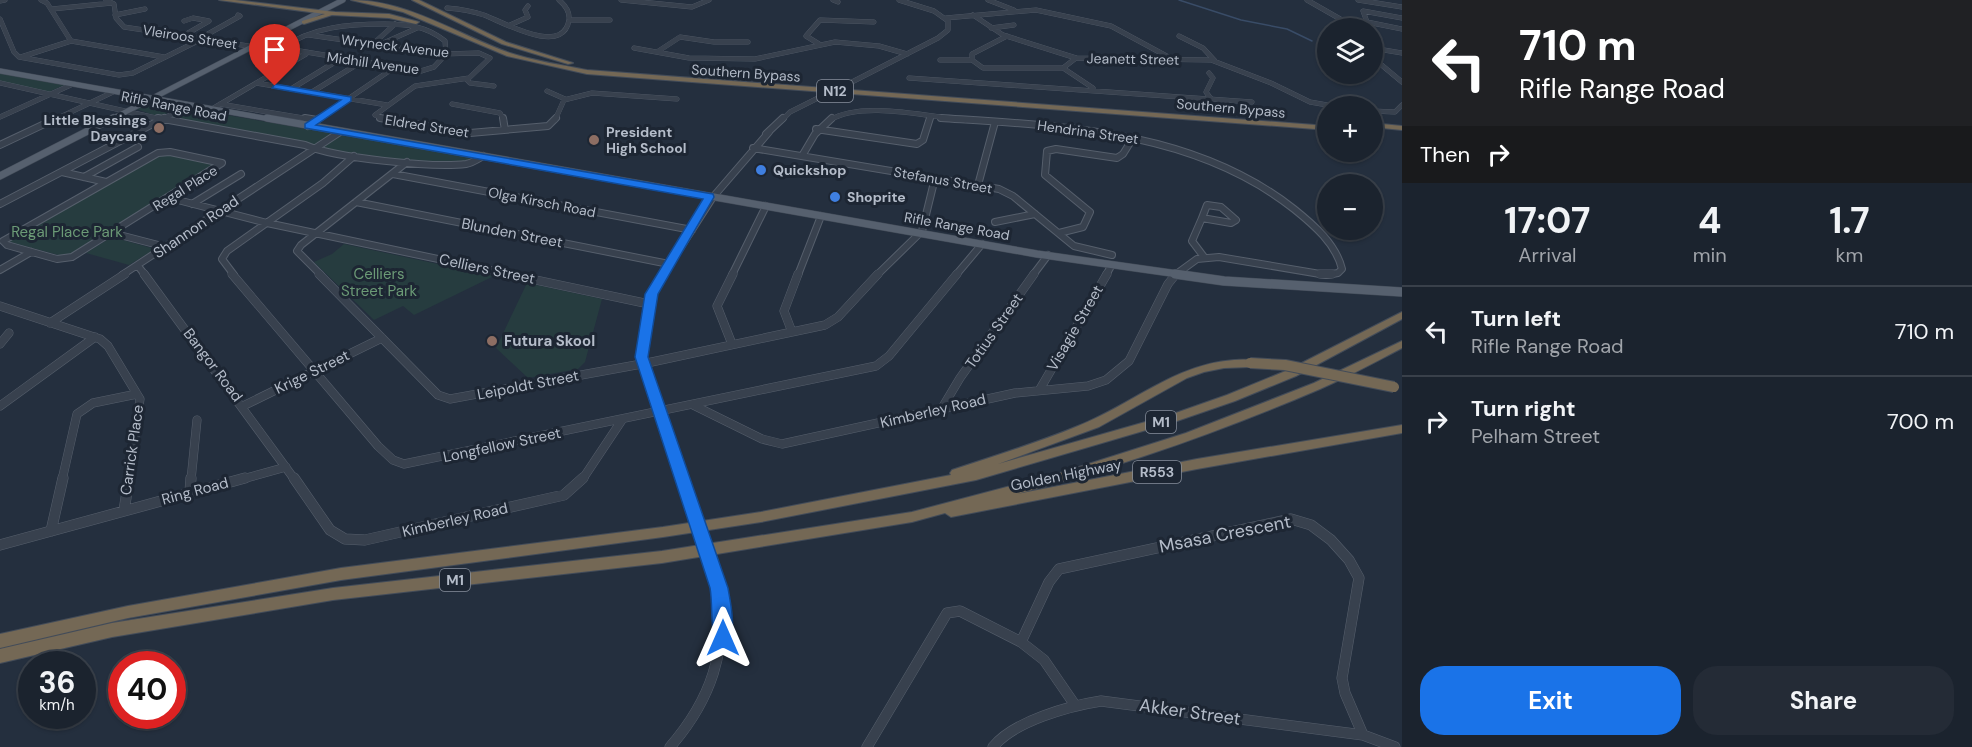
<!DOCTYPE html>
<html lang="en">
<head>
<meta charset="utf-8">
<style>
  body { margin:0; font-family:"DM Sans",sans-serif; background:#242b36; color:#f1f3f6; height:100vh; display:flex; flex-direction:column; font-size:22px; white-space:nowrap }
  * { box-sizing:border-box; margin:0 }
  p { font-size:20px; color:#a0a4aa }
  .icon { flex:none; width:33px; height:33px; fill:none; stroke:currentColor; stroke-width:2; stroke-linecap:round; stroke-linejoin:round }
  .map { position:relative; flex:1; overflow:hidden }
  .panel { display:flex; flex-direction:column; background:#1b232e; width:570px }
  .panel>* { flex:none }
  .top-card { background:#202124; color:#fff; overflow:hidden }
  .controls { position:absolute; left:1317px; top:18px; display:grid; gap:12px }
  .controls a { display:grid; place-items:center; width:66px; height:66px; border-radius:50%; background:#1b232e; box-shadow:0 2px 4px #0004,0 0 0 2px #39404a; font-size:30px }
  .speed { position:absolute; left:18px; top:651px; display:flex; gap:12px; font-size:30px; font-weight:700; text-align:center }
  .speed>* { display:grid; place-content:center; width:78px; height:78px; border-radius:50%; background:#1b232e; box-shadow:0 2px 4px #0004,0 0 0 2px #39404a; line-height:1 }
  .speed small { font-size:15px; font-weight:400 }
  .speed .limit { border:9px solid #d22; background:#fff; color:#111 }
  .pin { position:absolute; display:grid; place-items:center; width:51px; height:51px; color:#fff; margin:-62px -26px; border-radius:50% 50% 50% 0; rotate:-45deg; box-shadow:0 0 6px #0007 }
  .pin .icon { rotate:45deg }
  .me { position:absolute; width:66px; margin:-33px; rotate:0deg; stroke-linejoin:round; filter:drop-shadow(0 0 4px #0008) }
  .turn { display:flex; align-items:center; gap:21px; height:126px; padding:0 18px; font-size:27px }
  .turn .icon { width:78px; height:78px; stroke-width:2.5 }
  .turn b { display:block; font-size:42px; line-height:51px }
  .then { display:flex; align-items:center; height:57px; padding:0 18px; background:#0003; gap:12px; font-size:22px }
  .eta { display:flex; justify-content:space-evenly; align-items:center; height:102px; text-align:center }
  .eta b { font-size:36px; font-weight:700; line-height:42px }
  .primary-button { display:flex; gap:12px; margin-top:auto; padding:12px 18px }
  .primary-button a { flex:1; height:69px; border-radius:24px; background:#1a73e8; color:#fff; font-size:24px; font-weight:700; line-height:69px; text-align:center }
  .primary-button a+a { background:#242b36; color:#f1f3f6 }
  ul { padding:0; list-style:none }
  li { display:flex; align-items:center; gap:18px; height:90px; padding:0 18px; border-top:2px solid #39404a }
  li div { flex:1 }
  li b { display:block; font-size:22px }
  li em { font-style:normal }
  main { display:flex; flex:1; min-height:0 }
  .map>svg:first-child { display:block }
  .green { fill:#263c3f }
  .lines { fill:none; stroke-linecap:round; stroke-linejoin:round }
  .stream { stroke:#394c67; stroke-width:1.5 }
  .minor-far3-casing { stroke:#565f6c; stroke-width:5 }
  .minor-far2-casing { stroke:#565f6c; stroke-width:8 }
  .minor-far1-casing { stroke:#565f6c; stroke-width:9 }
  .minor-casing { stroke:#565f6c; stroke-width:11 }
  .major-far2-casing { stroke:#414a57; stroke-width:6 }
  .major-far1-casing { stroke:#414a57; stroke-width:8 }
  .major-casing { stroke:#414a57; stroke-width:10 }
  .highway-casing { stroke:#434c59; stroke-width:2 }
  .minor-far3 { stroke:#38414e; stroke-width:4.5 }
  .minor-far2 { stroke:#38414e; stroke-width:6 }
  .minor-far1 { stroke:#38414e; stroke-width:8 }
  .minor { stroke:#38414e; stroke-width:10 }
  .major-far2 { stroke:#56606e; stroke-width:5 }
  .major-far1 { stroke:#56606e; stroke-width:7 }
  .major { stroke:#56606e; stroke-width:9 }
  .highway { fill:#746855; fill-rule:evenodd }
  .minor-bridge-far1-casing { stroke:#565f6c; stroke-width:5; stroke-linecap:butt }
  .minor-bridge-casing { stroke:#565f6c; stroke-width:11; stroke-linecap:butt }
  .highway-bridge-casing { stroke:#434c59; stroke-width:12; stroke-linecap:butt }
  .minor-bridge-far1 { stroke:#38414e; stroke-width:4.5 }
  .minor-bridge { stroke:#38414e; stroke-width:10 }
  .highway-bridge { stroke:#746855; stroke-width:10 }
  .route { fill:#1a73e8; stroke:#114b97; stroke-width:1.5 }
  .education-dot { fill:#8d6e63; stroke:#1d2633; stroke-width:2 }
  .shop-dot { fill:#3f7fe0; stroke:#1d2633; stroke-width:2 }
  .labels { text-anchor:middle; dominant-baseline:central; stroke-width:6; stroke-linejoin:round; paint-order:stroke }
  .far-street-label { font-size:14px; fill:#b4bcc9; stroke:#1d2633 }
  .shield { fill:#1d2633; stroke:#878f9c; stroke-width:1.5 }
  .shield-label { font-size:14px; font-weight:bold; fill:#b4bcc9 }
  .far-poi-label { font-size:14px; font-weight:bold; fill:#b4bcc9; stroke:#1d2633; text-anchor:start }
  .street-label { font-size:15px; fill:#b4bcc9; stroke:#1d2633 }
  .park-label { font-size:15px; fill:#6b9a76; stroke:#1d2633 }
  .poi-label { font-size:15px; font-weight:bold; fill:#b4bcc9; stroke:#1d2633; text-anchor:start }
  .near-street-label { font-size:18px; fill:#b4bcc9; stroke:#1d2633 }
</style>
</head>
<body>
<main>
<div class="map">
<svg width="1402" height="747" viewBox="0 0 1402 747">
  <rect width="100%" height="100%" fill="#242f3e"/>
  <path class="green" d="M 0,73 L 63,84 L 64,85 L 49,92 L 0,82 Z
    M 154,102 L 177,106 L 179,107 L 160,117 L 136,109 Z
    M 186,108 L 326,132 L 331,134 L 314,145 L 168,117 Z
    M 339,135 L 344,135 L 476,158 L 468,161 L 413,161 L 325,151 L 319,147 Z
    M 161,154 L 214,164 L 214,167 L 72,254 L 62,256 L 10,242 L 13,236 Z
    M 112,237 L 155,249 L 129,265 L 86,253 Z
    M 344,244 L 494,276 L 414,315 L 403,306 L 374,320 L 314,262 L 332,254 Z
    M 527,283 L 602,299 L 585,362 L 578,369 L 528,378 L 496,348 Z"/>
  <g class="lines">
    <path class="stream" d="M 1179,0 L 1241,20 L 1287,29 L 1312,41"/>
    <defs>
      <path id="minor-far3" d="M 41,0 L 47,3 L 71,41 L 164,57
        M 106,0 L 114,4 L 116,18 L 124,27 L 255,47
        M 621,0 L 692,7 L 709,0
        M 833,0 L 838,2
        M 988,0 L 1014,10
        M 1307,0 L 1356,28
        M 1358,0 L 1402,7
        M 0,1 L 5,0
        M 447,8 C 459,9 472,11 484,15 C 503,22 563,57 569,20 C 570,12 565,5 559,0
        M 52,9 L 112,3
        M 115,15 L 145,9
        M 973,15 L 1003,35 L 1076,58 L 1211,60 L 1271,83 L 1310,102 L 1333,106
        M 946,18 L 1036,10 L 1111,26 L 1174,60
        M 0,19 L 14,52 L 19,57 L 119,75 L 133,73 L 202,39
        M 569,20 L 610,20
        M 1345,22 L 1367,22 L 1402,29
        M 1367,22 L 1363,11 L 1402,18
        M 384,24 C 407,24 427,26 445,41 L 446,54 L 434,67 L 421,71 L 282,48 C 312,27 348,24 384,24 Z
        M 510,25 L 528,17 L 525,10 L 528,6
        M 991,28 L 1014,25
        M 309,35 L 441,54 L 479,53 L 490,58 L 469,78 L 415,86 L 375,115 L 386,120
        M 183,36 L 209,21 L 193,18 L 184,21
        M 1007,36 L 972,54 L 972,60 L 983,68 L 1063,68 L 1076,58
        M 1179,36 L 1203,48 L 1215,61
        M 199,39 L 240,16 L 238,15
        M 373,44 L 395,24
        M 819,44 L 806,36 L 820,20 L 874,22
        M 379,45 L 417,28
        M 634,48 L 689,58 L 755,59 L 835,42 L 879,46 L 907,54
        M 1372,48 L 1402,53
        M 657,52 L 680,37 L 714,42 L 748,42
        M 21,57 L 71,41
        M 1372,57 L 1402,82
        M 940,60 L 972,60
        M 1063,68 L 1093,88
        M 1209,73 L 1213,78 L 1206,92 L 1211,99
        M 909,78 L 1252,102
        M 466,79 L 470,83 L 494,86
        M 0,83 L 165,120
        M 256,83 L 387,105
        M 850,83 L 938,38 L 948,30 L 948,21 L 934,11 L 899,0
        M 291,89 L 340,59
        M 547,91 L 565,99
        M 312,92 L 361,62
        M 220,104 L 315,120
        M 452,104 L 500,113 L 504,120
        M 212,109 L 306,54
        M 1372,111 L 1395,112 L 1402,105
        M 0,117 L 73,84
        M 54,120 L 113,92
        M 161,120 L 189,105
        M 317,120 L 395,67
        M 555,120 L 564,100 L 592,93 L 677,99
        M 782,120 L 790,112 L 820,97
        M 830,120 C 863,100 928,117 966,120
        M 929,120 L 930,117"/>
      <path id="minor-far2" d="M 158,118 L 305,145 C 335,158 433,168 466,164 C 472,163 478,159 483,156
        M 305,118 L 317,120
        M 380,118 L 470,133 L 548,126 L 556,118
        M 503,118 L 505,130
        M 941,118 C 1064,126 1194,130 1294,209 C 1314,225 1336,244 1342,269 L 1338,273 L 1326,275 L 1219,257 L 1197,259 L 1175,275
        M 308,126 L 320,118
        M 816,129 L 917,144 L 923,140 L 930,118
        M 766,134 L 783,118
        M 0,145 L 57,118
        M 753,148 L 999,189 L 1013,196 L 1074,246 L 1112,255
        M 170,152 L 222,163 L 72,257 L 57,259 L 7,245 L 3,241 L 158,153 Z
        M 802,156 L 815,134 L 832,118
        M 62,172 L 106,182
        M 393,174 L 692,230
        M 84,177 L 138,147
        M 978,185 L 995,122
        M 170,198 L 267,223 L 514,275
        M 356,202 L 669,264
        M 0,204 L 164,118
        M 192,204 L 241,174
        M 1207,205 L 1221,207 L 1236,220 L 1231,223 L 1202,218 Z
        M 1202,218 L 1192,241 L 1204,257
        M 995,222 L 1035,214
        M 112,233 L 166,247
        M 1059,233 L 1083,227 L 1090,212 L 1045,175 L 1047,151 L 1056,149 L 1117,158 L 1123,154 L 1133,138
        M 138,266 L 145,275
        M 0,270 L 31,252
        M 122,275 L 340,132
        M 234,275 L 222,259 L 227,251 L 323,183 L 354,156
        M 321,275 L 297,251 L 301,245 L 407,162
        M 663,275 L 713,197 L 769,132
        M 732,275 L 766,206
        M 798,275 L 821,216
        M 877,275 L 922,231 L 935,178
        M 956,275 L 982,244
        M 1033,275 L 1048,255
        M 1106,275 L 1110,268"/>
      <path id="minor-far1" d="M 144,274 L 295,480
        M 232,274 L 378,446 L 393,460 L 404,464 L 876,366 L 889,356 L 957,274
        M 319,274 L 438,395 L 450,399 L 647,363 L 825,325 L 838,317 L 878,274
        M 507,274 L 649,304
        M 664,274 L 649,300 L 642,363 L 682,480
        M 1320,274 L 1332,274
        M 0,306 L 100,339 L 108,346 L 140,399 L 129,480
        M 50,323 L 125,274
        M 792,332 L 784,311 L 798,274
        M 0,344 L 9,333
        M 732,344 L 717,306 L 733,274
        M 1040,389 L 1107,274
        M 693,405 L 762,439 L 782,444 L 1015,393 L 1088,386 L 1106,380 L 1129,361 L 1168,284 L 1176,274
        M 0,406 L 95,337
        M 243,406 L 382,338
        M 942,408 L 960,378 L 1034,274
        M 62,480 L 77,414 L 93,403 L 137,394
        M 191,480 L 197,420
        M 239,480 L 286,467
        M 582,480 L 622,420"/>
      <path id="minor" d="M 294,478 L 330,530 L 345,539 L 365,540 L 564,495 L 583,478
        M 682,478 L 690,502
        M 190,492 L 191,478
        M 124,511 L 129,478
        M 51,531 L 63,478
        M 0,545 L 245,478
        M 1021,642 L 1049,582 L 1059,569 L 1291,519 L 1311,525 L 1331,540 L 1349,560 L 1359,578 L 1342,678 L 1345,693 L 1363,735
        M 670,747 C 711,700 728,650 719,588
        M 867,747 L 947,613 L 960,611 L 1021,642 L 1044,660 L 1075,705
        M 993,747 C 1014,721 1069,706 1101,701 L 1363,735 L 1395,747"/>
      <path id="major-far2" d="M 0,71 L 275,120
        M 110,120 L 343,0"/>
      <path id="major-far1" d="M 267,118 L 1037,254 L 1185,275
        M 0,176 L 113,118"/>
      <path id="major" d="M 1175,274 L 1224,281 L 1402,292"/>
      <path id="highway" d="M 219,0 L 235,0 L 335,12 L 389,14 L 419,22 L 416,24 L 389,18 L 332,15 L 304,24 L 302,23 L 302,21 L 325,14 Z
        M 351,0 C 408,0 458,35 510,53 C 534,61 562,65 587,70 L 1328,126 L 1328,130 L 587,74 L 507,56 L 403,12 Z
        M 412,0 L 419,0 L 506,42 L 573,63 L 568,64 L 502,44 Z
        M 1372,123 L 1402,126 L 1402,130 L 1372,127 Z
        M 1402,312 L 1402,319 L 1296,376 L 1235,401 L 1177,421 L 976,480 L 761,522 L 663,537 L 341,580 L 128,618 L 0,648 L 0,634 L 128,606 L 341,568 L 663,527 L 761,512 L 951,475 L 950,473 L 952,470 C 994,456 1037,443 1078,426 C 1131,405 1175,364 1234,360 C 1241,360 1250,358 1255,363 L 1250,367 L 1224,368 L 1204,372 L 1187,378 L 1099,427 L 998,464 L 1170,415 L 1227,395 L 1288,370 Z
        M 1402,341 L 1402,348 C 1375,362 1348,377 1320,389 C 1222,431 1120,467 1017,494 L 1197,459 L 1402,425 L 1402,433 L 1197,469 L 951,517 L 945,513 L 912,522 L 662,563 L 333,600 L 112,637 L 0,663 L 0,649 L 112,623 L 333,588 L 662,551 L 912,512 L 1060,473 L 1186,433 L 1314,383 Z"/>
    </defs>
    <use href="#minor-far3" class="minor-far3-casing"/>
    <use href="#minor-far2" class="minor-far2-casing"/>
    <use href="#minor-far1" class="minor-far1-casing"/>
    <use href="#minor" class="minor-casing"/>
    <use href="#major-far2" class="major-far2-casing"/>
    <use href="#major-far1" class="major-far1-casing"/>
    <use href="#major" class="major-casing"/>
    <use href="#highway" class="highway-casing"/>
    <use href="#minor-far3" class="minor-far3"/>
    <use href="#minor-far2" class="minor-far2"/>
    <use href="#minor-far1" class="minor-far1"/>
    <use href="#minor" class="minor"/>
    <use href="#major-far2" class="major-far2"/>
    <use href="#major-far1" class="major-far1"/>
    <use href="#major" class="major"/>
    <use href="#highway" class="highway"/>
    <defs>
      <path id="minor-bridge-far1" d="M 820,97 L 850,83"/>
      <path id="minor-bridge" d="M 690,502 L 719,588"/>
      <path id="highway-bridge" d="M 1250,363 L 1285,365 L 1394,387"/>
    </defs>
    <use href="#minor-bridge-far1" class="minor-bridge-far1-casing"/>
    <use href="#minor-bridge" class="minor-bridge-casing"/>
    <use href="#highway-bridge" class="highway-bridge-casing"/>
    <use href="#minor-bridge-far1" class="minor-bridge-far1"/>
    <use href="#minor-bridge" class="minor-bridge"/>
    <use href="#highway-bridge" class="highway-bridge"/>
  </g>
  <path class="route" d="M 275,84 L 351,97 L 351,101 L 316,125 L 713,194 L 714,197 L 658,294 L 648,357 L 728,588 C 731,605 736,628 729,644 L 723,647 L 716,644 C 710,630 713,605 710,588 L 635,357 L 645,294 L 703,199 L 305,128 L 305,124 L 341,100 L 272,88 Z"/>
  <g class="education-dot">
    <circle cx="159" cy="128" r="6"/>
    <circle cx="594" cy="140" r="6"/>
    <circle cx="492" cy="341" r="6"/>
  </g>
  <g class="shop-dot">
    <circle cx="761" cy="170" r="6"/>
    <circle cx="835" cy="197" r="6"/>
  </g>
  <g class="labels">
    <g class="far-street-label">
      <text transform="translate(190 37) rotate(9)">Vleiroos Street</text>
      <text transform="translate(395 46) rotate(7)">Wryneck Avenue</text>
      <text transform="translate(1133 59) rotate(1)">Jeanett Street</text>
      <text transform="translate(373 63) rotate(8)">Midhill Avenue</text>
      <text transform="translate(746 73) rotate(4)">Southern Bypass</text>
      <text transform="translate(174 106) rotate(11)">Rifle Range Road</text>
      <text transform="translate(1231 108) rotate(5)">Southern Bypass</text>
      <text transform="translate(427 126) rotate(9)">Eldred Street</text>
      <text transform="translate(1088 132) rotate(8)">Hendrina Street</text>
      <text transform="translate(943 180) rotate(10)">Stefanus Street</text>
      <text transform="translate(185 188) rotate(-32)">Regal Place</text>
      <text transform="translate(542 202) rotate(11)">Olga Kirsch Road</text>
      <text transform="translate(957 226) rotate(10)">Rifle Range Road</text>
    </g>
    <g class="shield">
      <rect x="817" y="80" width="36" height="22" rx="4.5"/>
      <rect x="1146" y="411" width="30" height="22" rx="4.5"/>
      <rect x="1133" y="461" width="48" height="22" rx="4.5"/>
      <rect x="440" y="569" width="30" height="22" rx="4.5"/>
    </g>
    <g class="shield-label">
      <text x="835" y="91">N12</text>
      <text x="1161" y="422">M1</text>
      <text x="1157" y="472">R553</text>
      <text x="455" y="580">M1</text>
    </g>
    <g class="far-poi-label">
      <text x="147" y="120" text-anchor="end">Little Blessings<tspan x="147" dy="16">Daycare</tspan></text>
      <text x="606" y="132">President<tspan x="606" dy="16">High School</tspan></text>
      <text x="773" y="170">Quickshop</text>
      <text x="847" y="197">Shoprite</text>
    </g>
    <g class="street-label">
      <text transform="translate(196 227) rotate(-34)">Shannon Road</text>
      <text transform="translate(512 233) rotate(11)">Blunden Street</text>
      <text transform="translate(487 269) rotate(12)">Celliers Street</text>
      <text transform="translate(1075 328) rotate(-60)">Visagie Street</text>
      <text transform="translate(994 331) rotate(-55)">Totius Street</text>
      <text transform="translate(213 365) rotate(53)">Bangor Road</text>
      <text transform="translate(312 372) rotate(-26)">Krige Street</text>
      <text transform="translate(528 385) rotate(-11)">Leipoldt Street</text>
      <text transform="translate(933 411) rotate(-13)">Kimberley Road</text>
      <text transform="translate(502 445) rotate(-12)">Longfellow Street</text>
      <text transform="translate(132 450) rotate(-82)">Carrick Place</text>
      <text transform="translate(1066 475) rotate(-11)">Golden Highway</text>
      <text transform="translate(195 491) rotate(-15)">Ring Road</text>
      <text transform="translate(455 520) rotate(-13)">Kimberley Road</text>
    </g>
    <g class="park-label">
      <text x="67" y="232">Regal Place Park</text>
      <text x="379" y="274">Celliers<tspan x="379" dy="17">Street Park</tspan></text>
    </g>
    <g class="poi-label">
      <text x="504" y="341">Futura Skool</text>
    </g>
    <g class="near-street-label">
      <text transform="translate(1225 534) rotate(-11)">Msasa Crescent</text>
      <text transform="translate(1190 712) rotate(8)">Akker Street</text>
    </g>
  </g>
</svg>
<div class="controls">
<a><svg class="icon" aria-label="layers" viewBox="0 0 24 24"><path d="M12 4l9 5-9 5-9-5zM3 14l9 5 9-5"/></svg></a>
<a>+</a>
<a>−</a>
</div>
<div class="speed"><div>36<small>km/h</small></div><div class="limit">40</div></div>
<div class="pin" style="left:275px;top:86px;background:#d93025"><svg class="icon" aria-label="arrive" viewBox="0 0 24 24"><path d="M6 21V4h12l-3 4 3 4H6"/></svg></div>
<svg class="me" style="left:723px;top:638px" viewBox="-20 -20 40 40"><path d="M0-17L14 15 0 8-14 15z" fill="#1a73e8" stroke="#fff" stroke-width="4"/></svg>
</div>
<section class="panel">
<div class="top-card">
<div class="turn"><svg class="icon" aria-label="left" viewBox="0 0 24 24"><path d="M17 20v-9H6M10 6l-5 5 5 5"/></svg><div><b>710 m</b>Rifle Range Road</div></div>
<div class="then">Then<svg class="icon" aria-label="right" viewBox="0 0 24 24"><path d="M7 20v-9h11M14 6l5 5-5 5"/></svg></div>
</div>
<div class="eta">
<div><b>17:07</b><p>Arrival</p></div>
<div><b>4</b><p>min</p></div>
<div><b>1.7</b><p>km</p></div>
</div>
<ul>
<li><svg class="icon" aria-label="left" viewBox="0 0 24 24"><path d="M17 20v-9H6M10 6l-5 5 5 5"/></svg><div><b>Turn left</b><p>Rifle Range Road</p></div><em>710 m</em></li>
<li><svg class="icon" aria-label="right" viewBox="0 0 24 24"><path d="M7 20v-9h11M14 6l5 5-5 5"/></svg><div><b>Turn right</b><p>Pelham Street</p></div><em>700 m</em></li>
</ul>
<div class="primary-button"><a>Exit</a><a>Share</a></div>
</section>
</main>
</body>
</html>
